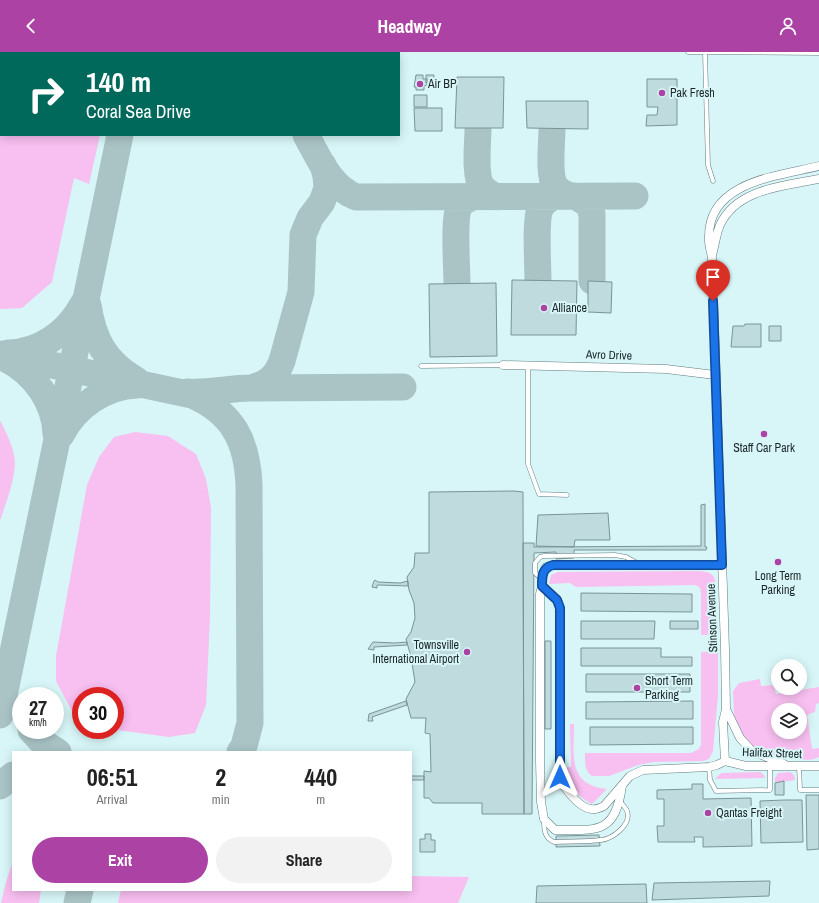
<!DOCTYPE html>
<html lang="en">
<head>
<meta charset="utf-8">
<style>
  body { margin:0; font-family:"Archivo Narrow",sans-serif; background:#f2f2f2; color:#222; height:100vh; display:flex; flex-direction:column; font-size:15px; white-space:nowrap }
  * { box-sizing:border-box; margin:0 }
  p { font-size:13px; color:#767676 }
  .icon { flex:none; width:22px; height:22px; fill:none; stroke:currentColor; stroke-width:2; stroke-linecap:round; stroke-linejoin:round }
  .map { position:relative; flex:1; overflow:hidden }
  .drawer { position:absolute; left:12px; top:699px; width:400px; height:140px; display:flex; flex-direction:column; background:#fff; border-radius:0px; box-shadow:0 2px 10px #0003 }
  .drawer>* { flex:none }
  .guide { position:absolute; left:0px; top:0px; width:400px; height:84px; box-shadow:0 2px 10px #0003; background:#00695c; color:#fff; overflow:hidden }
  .controls { position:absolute; left:771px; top:607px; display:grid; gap:8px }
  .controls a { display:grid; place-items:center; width:36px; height:36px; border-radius:50%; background:#fff; box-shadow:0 2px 10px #0003; font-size:20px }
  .speed { position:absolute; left:12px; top:635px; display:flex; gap:8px; font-size:20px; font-weight:700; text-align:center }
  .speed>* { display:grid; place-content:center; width:52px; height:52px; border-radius:50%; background:#fff; box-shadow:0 2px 10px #0003; line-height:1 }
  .speed small { font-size:10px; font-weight:400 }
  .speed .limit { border:6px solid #d22; background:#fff; color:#111 }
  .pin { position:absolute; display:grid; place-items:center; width:34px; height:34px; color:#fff; margin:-41px -17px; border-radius:50% 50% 50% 0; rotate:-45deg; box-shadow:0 0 4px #0007 }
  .pin .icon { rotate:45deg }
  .me { position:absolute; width:44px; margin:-22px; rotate:0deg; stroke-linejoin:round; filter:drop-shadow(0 0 3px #0008) }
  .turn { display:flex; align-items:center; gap:14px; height:84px; padding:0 20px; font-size:18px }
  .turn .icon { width:52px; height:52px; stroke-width:2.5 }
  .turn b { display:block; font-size:28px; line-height:34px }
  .eta { display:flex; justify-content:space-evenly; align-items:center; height:68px; text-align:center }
  .eta b { font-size:24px; font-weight:700; line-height:28px }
  .cta { display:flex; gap:8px; margin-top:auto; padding:8px 20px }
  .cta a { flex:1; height:46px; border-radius:24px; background:#ab42a4; color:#fff; font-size:16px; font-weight:700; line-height:46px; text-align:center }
  .cta a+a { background:#f2f2f2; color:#222 }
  header { display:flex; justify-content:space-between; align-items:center; height:52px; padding:0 20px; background:#ab42a4; color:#fff; font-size:18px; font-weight:700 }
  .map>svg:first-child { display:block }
  .green { fill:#f8bff1; fill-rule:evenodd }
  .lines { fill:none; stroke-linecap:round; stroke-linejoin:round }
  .taxiway { stroke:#aac4c6; stroke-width:27 }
  .building { fill:#bfdbde; stroke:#799497 }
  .service-casing { stroke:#627c7f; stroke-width:5 }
  .minor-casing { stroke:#627c7f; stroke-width:9 }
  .service { stroke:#fff; stroke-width:4 }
  .minor { stroke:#fff; stroke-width:8 }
  .route-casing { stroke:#114b97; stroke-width:10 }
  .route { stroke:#1a73e8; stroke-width:7 }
  .poi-dot { fill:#ab42a4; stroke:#d8f6f8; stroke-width:1.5 }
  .labels { text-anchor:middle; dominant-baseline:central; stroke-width:4; stroke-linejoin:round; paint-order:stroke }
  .poi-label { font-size:12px; fill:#1c2728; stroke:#d8f6f8; text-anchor:start }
  .street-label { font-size:12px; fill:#1c2728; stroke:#d8f6f8 }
</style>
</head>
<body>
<header><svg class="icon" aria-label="back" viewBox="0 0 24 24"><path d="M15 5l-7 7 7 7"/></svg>Headway<svg class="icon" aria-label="person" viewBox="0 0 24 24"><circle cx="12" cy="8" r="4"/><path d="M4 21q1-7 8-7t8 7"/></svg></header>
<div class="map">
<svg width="819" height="851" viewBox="0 0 819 851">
  <rect width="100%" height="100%" fill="#d8f6f8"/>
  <path class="green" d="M 0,0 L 119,0 L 1,1 L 1,83 L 100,83 L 89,132 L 74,126 L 52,230 L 22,256 L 0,257 Z
    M 0,368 C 6,380 14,396 15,409 C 15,429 6,450 0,469 Z
    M 135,380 L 168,384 L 185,395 L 196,402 L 206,427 L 211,456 L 210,565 L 206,653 L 195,681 L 169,685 L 117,678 L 115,678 L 115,644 L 81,644 L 81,663 L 72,659 L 56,629 L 56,604 L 87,433 L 99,405 L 114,385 Z
    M 699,519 C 707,520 712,520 715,527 L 716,576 C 713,583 708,583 701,583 L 701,540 L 700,536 L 696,533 L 576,535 L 570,531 L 549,532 L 551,523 L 558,520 Z
    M 715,599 L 718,601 L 718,643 L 713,699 L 709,707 L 703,709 L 654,710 L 638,713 L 609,724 L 592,724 C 584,718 585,711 585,701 L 691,701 L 699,697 L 701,693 L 701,600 Z
    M 760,627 L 761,634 L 774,633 L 776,642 L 819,635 L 819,651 L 816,652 L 815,660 L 807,663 L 812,697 L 819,696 L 819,705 C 810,710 799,707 789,706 C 762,702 742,696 735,667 C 733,658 734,648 733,639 L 739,631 ZM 778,658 L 800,658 L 800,680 L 778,680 Z
    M 570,672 L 574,672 C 574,702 567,733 607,737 L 592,752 C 585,749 566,734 564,726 C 563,723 564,719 564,716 L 571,715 Z
    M 760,720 L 764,723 L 765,726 L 715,727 L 721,721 Z
    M 790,720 L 794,723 L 795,728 L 775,731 L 775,726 L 778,721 Z
    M 13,809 L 13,838 L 41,838 L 39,851 L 1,851 L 6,830 Z
    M 411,824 L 469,825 L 458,851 L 118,851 L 121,838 L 411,838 Z"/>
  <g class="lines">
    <path class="taxiway" d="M 194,0 L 198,1
      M 152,1 L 154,0
      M 269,1 L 270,0
      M 478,76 C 478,90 474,124 482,135 C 486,140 492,143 498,145
      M 552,77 C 552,91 548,122 555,134 C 559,140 565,142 571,144
      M 306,83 C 319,106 330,135 356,145 L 635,144
      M 575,144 L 588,152 L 592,162 L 592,229
      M 538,229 C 538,213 535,169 540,157 C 543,150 550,146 557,144
      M 457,231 C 457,216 453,164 460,153 C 463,149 468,147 473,145
      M 88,253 C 93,287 105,310 136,328
      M 8,301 C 41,300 68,280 83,252
      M 0,302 L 192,343 C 233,361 247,389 249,432 L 250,671 L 244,694 L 240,700
      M 6,307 C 34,321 55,350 56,382
      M 251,336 C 267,332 276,325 282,309 L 301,240 L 303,183 L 310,166 L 322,150 L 327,136 L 326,124 L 323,113
      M 187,340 C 208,342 229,336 251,336 L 403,335
      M 61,383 C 75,355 105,334 137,333
      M 0,663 L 120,83
      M 31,678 L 41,689 L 58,700
      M 0,734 L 13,723
      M 77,851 L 80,838"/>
  </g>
  <path class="building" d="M 416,23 L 423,23 L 423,27 L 427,27 L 427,34 L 424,33 L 424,38 L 416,38 L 416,35 L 414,35 Z
    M 426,23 L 434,23 L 434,31 L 426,31 Z
    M 457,25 L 504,25 L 503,76 L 455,76 Z
    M 647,27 L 677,27 L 677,73 L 646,74 L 647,63 L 657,63 L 658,55 L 647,55 Z
    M 414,43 L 427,43 L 427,55 L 414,55 Z
    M 526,49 L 588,49 L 588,77 L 527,76 Z
    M 414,56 L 442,56 L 442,79 L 415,79 Z
    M 512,228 L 577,229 L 576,283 L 511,283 Z
    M 588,229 L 612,230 L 611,261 L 588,260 Z
    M 496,231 L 497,304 L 430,305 L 429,232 Z
    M 745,272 L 761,272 L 761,295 L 731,295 L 733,274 L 744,274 Z
    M 769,274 L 781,274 L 781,289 L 769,289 Z
    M 514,439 L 523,440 L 524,762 L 482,762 L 482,751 L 433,751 L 429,746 L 424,746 L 424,719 L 431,720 L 430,682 L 425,681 L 426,666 L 411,666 L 406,647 L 415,630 L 411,605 L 406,587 L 411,580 L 415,566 L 414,551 L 409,538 L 407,525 L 414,515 L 415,501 L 429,501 L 429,440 Z
    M 705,452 L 705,495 L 707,495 L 706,498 L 574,498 L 574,506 L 556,507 L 556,500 L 534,501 L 532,762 L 524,762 L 523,491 L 534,491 L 534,495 L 701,494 L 701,453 Z
    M 608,461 L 610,488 L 575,488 L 574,495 L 536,494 L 538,463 Z
    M 375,528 L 378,530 L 400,531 L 408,529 L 408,534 L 379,533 L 377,533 L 377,536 L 372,535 L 374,529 Z
    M 581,541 L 692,542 L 692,560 L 581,559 Z
    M 581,569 L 655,569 L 654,587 L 581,587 Z
    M 670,569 L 698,569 L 698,577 L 670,577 Z
    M 545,589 L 551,589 L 551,677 L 545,677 Z
    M 373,590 L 395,591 L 407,590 L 407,593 L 374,595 L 374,598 L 368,597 Z
    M 581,596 L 661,596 L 661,605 L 692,605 L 692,614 L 581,614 Z
    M 586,622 L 690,622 L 690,640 L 586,640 Z
    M 406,649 L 407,653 L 372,665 L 373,669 L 368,669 L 369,662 Z
    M 693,649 L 693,667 L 586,667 L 586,650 Z
    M 590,675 L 693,675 L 693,692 L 590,693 Z
    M 411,724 L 424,724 L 424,728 L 411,728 Z
    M 784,729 L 784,743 L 775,743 L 775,731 Z
    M 692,732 L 703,732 L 703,747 L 751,746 L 752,794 L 703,795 L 703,785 L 694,785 L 695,790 L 658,790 L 657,774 L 664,774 L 664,747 L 657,747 L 657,738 L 692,737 Z
    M 806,743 L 819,743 L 819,797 L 807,798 Z
    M 784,748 L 802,748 L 803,790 L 761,791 L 760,749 Z
    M 425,782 L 431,782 L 431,788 L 435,788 L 435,800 L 420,800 L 420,787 L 425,787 Z
    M 599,783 L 600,794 L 556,795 L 556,784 Z
    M 770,829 L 769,844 L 652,848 L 654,831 Z
    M 646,832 L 647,851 L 536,851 L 537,834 Z"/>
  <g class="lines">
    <defs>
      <path id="service" d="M 688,0 L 819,1
        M 705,0 L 708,113 L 713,129
        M 421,314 L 503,313
        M 528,314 L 528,412 L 539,442 L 567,443
        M 542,527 L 535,521 L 535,511 L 540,505 L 544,504 L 615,503 L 626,505 L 637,511
        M 799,714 L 800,738 L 819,738
        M 709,715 L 710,728 L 716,739 L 770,738 L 770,715
        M 544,767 C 544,777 544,786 554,790 C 570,789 586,790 601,788 C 612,787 632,773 627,759 C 626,756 622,752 620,749"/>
      <path id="minor" d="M 712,203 C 715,193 716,182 720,173 C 737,136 785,134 819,127
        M 503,313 L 666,317 L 715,323
        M 722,513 L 553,513 L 546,515 C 542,522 542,527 542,534 L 557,548 L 560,556 L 560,725 C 563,735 579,756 591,757 C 595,758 600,756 604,754 L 630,724 L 643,718 L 709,715 L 717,713 L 725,709
        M 542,534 L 540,542 L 540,709 L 541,750 L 544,767 L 555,778 C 597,778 615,783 622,734
        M 726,657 L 740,686 L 752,699 L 784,712
        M 725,709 L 723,670 L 726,657 L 725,597 L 712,206 C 711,199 708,191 709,184 C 709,129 779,124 819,114
        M 725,709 L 746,714 L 819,714"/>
    </defs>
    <use href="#service" class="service-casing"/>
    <use href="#minor" class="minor-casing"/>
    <use href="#service" class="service"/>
    <use href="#minor" class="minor"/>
  </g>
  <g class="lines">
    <defs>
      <path id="route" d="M 560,725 L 560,556 L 557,548 L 542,534 C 542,524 542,516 553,513 L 722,513 L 713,249"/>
    </defs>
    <use href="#route" class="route-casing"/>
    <use href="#route" class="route"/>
  </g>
  <g class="poi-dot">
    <circle cx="420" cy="32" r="4"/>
    <circle cx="662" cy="41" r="4"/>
    <circle cx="544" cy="256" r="4"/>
    <circle cx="764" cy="382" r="4"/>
    <circle cx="778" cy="510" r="4"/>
    <circle cx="467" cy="600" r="4"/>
    <circle cx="637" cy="636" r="4"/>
    <circle cx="708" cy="761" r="4"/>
  </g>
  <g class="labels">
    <g class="poi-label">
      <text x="428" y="32">Air BP</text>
      <text x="670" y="41">Pak Fresh</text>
      <text x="552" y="256">Alliance</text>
      <text x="764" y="396" text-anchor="middle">Staff Car Park</text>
      <text x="778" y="524" text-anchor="middle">Long Term<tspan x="778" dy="14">Parking</tspan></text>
      <text x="459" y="593" text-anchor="end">Townsville<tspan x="459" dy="14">International Airport</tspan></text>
      <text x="645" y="629">Short Term<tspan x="645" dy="14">Parking</tspan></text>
      <text x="716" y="761">Qantas Freight</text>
    </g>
    <g class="street-label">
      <text transform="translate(609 303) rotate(2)">Avro Drive</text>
      <text transform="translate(712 566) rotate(-92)">Stinson Avenue</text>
      <text transform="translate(772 701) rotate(2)">Halifax Street</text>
    </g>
  </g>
</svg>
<div class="controls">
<a><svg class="icon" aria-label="search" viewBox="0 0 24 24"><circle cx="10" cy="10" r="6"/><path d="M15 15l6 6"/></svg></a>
<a><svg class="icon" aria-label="layers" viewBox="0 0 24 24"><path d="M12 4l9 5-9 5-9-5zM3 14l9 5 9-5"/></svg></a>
</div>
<div class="speed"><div>27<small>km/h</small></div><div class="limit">30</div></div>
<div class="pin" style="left:713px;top:249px;background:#d93025"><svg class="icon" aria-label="arrive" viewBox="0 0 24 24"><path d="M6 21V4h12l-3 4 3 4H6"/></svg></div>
<svg class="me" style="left:560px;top:725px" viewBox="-20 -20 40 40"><path d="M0-17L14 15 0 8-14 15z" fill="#1a73e8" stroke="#fff" stroke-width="4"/></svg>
<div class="guide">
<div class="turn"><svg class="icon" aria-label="right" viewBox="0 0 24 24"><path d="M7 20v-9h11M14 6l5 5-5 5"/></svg><div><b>140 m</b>Coral Sea Drive</div></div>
</div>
<section class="drawer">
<div class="eta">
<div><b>06:51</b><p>Arrival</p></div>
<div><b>2</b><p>min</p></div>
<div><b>440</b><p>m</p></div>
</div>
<div class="cta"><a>Exit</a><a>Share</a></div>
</section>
</div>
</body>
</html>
